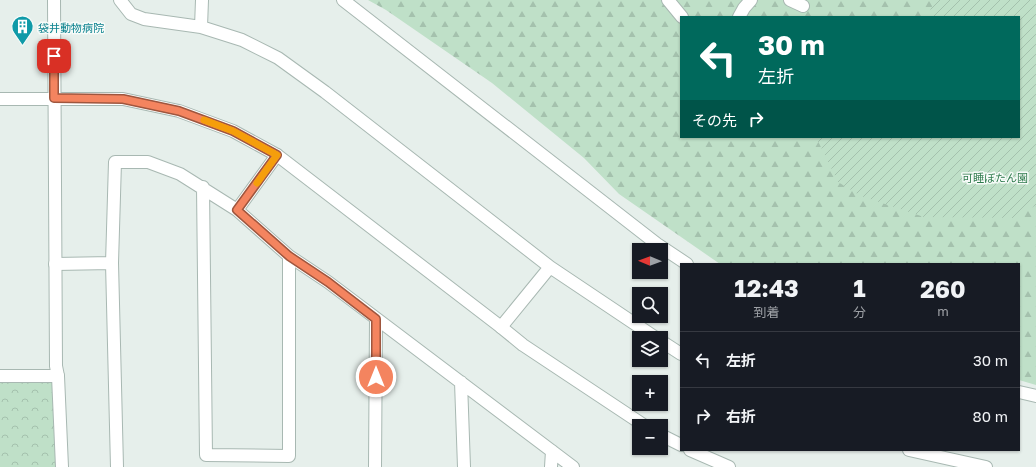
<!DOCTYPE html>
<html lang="ja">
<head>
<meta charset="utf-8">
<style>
  body { margin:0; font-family:"Golos Text","Noto Sans JP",sans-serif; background:#20242c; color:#f1f3f6; height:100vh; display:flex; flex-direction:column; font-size:15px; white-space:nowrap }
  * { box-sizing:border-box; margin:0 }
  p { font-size:13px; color:#9ea1a6 }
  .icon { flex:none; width:22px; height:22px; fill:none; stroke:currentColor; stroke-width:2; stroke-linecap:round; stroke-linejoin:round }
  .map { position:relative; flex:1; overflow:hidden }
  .side { position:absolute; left:680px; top:263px; width:340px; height:188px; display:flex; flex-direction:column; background:#171b24; border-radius:0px; box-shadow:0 1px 3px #0004 }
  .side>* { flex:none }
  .banner { position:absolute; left:680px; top:16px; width:340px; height:122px; border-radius:0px; box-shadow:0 1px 3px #0004; background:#00695c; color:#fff; overflow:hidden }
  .needle { width:26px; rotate:271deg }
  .tools { position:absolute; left:632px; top:243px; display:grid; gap:8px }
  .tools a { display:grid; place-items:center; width:36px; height:36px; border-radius:0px; background:#171b24; box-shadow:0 1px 3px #0004; font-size:20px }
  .pin { position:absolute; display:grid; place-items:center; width:34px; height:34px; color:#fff; margin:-17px; border-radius:8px; box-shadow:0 2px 6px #0006 }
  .me { position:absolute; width:44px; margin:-22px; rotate:0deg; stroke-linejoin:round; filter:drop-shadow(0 0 3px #0008) }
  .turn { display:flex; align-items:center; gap:14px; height:84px; padding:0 12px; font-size:18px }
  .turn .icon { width:52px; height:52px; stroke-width:2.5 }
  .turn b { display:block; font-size:28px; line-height:34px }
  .then { display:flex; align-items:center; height:38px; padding:0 12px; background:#0003; gap:8px; font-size:15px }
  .eta { display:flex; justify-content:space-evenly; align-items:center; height:68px; text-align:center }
  .eta b { font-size:24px; font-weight:700; line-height:28px }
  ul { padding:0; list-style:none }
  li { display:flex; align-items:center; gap:12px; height:56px; padding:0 12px; border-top:1px solid #363941 }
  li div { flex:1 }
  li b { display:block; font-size:15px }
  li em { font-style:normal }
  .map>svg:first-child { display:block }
  .forest { fill:url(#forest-firs); fill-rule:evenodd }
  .park { fill:url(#park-crowns) }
  .garden { fill:url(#garden-furrows) }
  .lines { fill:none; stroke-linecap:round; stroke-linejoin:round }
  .minor-casing { stroke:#a8b8b2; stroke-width:14 }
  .tertiary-casing { stroke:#a8b8b2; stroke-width:14 }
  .minor { stroke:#fff; stroke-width:12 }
  .tertiary { stroke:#fff; stroke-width:12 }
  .route-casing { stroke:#9f563e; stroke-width:10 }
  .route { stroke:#f4845f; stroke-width:7 }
  .slow { stroke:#f59e0b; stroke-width:7 }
  .labels { text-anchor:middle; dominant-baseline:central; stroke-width:3; stroke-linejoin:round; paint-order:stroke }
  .culture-label { font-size:11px; fill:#0d838f; stroke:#f7fbf9; text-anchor:start }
  .park-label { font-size:11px; fill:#2d7a4b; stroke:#f7fbf9 }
</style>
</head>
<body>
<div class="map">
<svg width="1036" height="467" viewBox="0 0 1036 467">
  <defs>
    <pattern id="forest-firs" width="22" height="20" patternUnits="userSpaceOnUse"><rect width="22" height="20" fill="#bfe0c8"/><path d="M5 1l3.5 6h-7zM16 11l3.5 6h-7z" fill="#a4c1ad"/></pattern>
    <pattern id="park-crowns" width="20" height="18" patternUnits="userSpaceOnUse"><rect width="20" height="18" fill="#bfe0c8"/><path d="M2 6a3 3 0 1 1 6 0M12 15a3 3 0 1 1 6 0" fill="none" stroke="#a4c1ad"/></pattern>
    <pattern id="garden-furrows" width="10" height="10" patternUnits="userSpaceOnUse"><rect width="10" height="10" fill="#bfe0c8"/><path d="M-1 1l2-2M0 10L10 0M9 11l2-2" fill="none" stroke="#a4c1ad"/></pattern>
  </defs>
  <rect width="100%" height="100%" fill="#e6efeb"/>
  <path class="forest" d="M 368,0 L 1036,0 L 1036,385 L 1019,380 L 1019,264 L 720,264 L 619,194 L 584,158 L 492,83 L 386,10 ZM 681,17 L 1019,17 L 1019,137 L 681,137 Z"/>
  <path class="park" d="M 0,376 L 58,376 L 62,467 L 0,467 Z"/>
  <path class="garden" d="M 935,0 L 1036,0 L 1036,205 L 1015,218 L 924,217 L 861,196 L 838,182 L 816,137 L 1019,137 L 1019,17 L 927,17 Z"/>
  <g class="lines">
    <defs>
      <path id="minor" d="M 120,0 L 131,14 L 144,19 L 201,27
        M 202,0 L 201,27 L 242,40 L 278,58 L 325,92 L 550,267 L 656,338
        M 343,0 L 657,244 L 687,264
        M 668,0 L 682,17
        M 790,0 L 803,6
        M 739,17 L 744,8 L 751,0
        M 203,187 L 206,455 L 289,456 L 289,256
        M 237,210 L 277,155
        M 55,264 L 112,263
        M 501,327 L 550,267
        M 661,341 L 681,354
        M 0,376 L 58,376 L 62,467
        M 461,382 L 464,467
        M 1019,392 L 1036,396
        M 909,450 L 986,467
        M 117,467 L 112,263 L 115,162 L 148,162 L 180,174 L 237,210 L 289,256 L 328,282 L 573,467
        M 375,467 L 376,319
        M 551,467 L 552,451"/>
      <path id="tertiary" d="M 54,0 L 56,366 L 58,376
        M 0,99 L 123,99 L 179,111 L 233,131 L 277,155 L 501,327 L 523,345 L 645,426
        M 661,435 L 681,445
        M 690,450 L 729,467"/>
    </defs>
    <use href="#minor" class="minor-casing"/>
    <use href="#tertiary" class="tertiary-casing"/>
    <use href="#minor" class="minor"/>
    <use href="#tertiary" class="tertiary"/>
  </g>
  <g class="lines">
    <defs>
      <path id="route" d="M 54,56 L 54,98 L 123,99 L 179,111 L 233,131 L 277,155 L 237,210 L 289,256 L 328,282 L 376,319 L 376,377"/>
    </defs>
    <use href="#route" class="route-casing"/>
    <use href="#route" class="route"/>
    <path class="slow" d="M 204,120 L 233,131 L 277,155 L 257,183"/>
  </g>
  <defs>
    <symbol id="building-pin" viewBox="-11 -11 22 30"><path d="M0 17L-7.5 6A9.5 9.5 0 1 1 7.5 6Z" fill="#0f9aa8" stroke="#f7fbf9"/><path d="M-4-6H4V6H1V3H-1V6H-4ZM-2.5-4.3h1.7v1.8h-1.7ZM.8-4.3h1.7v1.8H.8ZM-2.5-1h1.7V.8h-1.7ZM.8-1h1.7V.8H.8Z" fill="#fff"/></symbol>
  </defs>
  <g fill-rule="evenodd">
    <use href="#building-pin" x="10" y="14" width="25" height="34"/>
  </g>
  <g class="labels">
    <g class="culture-label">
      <text x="38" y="27">袋井動物病院</text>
    </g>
    <g class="park-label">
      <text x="995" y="177">可睡ぼたん園</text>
    </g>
  </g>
</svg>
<div class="tools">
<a><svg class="needle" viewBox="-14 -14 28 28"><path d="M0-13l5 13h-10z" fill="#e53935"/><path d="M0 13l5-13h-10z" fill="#9ea1a6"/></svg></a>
<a><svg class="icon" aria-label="search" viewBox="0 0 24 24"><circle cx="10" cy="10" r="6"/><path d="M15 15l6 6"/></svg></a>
<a><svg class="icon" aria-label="layers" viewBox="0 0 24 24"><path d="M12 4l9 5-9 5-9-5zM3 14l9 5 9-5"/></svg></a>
<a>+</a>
<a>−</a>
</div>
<div class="pin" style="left:54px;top:56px;background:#d93025"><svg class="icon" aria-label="arrive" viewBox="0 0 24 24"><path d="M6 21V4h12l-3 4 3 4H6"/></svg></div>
<svg class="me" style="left:376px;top:377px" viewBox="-20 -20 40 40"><circle r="17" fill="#f4845f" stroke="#fff" stroke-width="3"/><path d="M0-11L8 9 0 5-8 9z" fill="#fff"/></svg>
<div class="banner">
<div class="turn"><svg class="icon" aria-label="left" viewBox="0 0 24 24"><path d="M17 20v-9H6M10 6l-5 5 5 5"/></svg><div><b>30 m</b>左折</div></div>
<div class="then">その先<svg class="icon" aria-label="right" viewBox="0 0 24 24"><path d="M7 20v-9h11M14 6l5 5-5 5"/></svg></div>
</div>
<section class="side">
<div class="eta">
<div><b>12:43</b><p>到着</p></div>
<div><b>1</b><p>分</p></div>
<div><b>260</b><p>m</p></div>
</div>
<ul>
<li><svg class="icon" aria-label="left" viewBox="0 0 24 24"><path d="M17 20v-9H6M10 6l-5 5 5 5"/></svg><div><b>左折</b></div><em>30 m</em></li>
<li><svg class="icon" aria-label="right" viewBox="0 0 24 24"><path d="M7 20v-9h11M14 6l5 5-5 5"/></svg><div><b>右折</b></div><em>80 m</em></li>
</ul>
</section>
</div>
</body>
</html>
